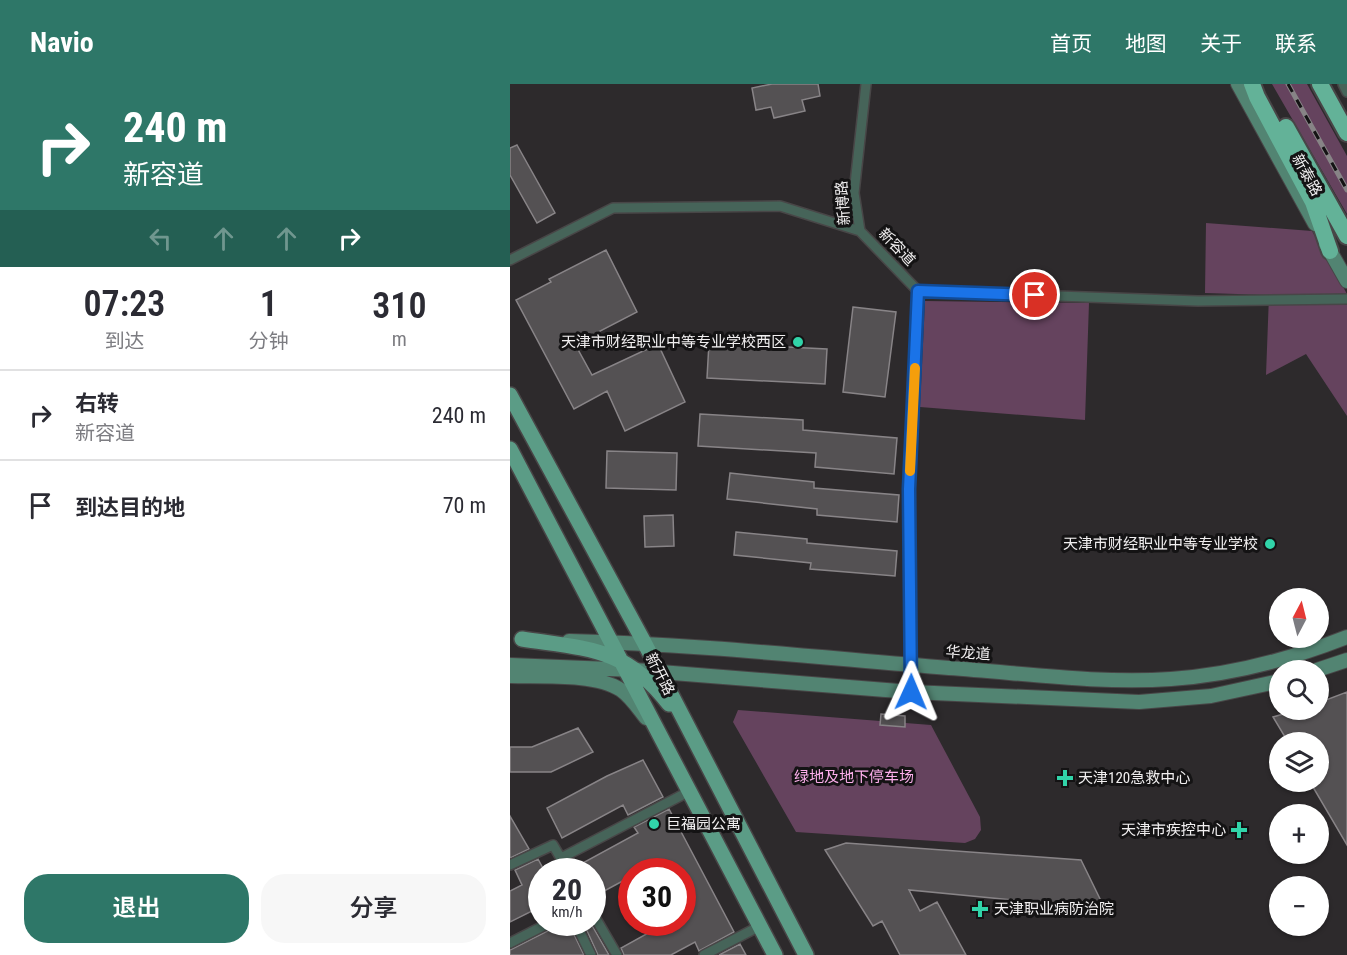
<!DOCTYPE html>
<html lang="zh">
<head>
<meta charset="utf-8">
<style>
  body { margin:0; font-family:"Roboto Condensed","Noto Sans SC",sans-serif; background:#f7f7f7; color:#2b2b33; height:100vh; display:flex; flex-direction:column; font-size:22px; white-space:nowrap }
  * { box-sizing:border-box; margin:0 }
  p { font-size:20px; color:#7c7c81 }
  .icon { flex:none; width:33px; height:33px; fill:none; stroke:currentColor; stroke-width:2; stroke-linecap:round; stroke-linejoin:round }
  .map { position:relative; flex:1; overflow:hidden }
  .sheet { display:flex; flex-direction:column; background:#fff; width:510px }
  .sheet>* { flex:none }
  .banner { background:#2e7768; color:#fff; overflow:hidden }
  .needle { width:39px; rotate:7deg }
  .controls { position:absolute; left:759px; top:504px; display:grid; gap:12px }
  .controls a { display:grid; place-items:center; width:60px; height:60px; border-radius:50%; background:#fff; box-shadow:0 2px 4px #0004; font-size:30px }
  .speed { position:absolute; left:18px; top:774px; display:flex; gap:12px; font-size:30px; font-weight:700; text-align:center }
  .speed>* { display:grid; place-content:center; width:78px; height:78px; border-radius:50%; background:#fff; box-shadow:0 2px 4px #0004; line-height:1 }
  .speed small { font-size:15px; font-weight:400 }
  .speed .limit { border:9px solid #d22; background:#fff; color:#111 }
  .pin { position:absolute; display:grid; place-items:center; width:51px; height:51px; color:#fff; margin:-26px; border:3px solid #fff; border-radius:50%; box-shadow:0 2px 6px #0007 }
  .me { position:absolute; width:66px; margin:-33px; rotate:1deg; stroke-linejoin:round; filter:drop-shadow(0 0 4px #0008) }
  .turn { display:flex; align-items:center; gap:21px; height:126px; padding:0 24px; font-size:27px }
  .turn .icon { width:78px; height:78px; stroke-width:2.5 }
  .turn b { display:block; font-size:42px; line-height:51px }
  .lanes { display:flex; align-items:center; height:57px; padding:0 24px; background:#0003; justify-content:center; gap:30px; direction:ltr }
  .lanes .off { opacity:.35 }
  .eta { display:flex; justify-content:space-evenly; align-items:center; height:102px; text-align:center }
  .eta b { font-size:36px; font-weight:600; line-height:42px }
  .cta { display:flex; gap:12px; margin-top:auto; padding:12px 24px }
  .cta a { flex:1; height:69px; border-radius:24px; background:#2e7768; color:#fff; font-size:24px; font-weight:600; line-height:69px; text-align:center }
  .cta a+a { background:#f7f7f7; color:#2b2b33 }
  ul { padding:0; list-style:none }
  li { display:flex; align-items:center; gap:18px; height:90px; padding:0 24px; border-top:2px solid #e1e1e2 }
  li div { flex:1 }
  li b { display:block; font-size:22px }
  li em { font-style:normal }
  header { display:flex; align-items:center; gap:36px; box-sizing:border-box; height:84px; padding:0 30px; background:#2e7768; color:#fff }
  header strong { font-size:28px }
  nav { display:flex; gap:33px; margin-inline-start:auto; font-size:21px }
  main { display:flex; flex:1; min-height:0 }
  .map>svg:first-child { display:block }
  .green { fill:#65435e }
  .building { fill:#545153; stroke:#888487; stroke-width:1.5 }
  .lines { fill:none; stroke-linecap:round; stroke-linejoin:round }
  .street-casing { stroke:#484647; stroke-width:12 }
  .secondary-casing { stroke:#484647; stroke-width:16 }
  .primary-casing { stroke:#484647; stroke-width:18 }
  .highway-casing { stroke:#484647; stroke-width:20 }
  .street { stroke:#466459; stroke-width:9 }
  .secondary { stroke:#528472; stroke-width:14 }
  .primary { stroke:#5b9c86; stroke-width:15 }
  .highway { stroke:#63b298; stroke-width:16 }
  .rail-casing { stroke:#878486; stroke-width:5 }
  .rail { stroke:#141314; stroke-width:3; stroke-dasharray:9; stroke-linecap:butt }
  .route-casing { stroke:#114b97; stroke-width:15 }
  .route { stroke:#1a73e8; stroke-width:10 }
  .slow { stroke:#f59e0b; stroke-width:10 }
  .poi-dot { fill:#31d4a9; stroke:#141314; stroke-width:2 }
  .labels { text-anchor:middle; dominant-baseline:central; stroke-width:6; stroke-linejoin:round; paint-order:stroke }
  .street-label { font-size:15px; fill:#f1eff0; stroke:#141314 }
  .poi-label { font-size:15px; fill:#f1eff0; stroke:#141314; text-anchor:end }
  .park-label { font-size:15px; fill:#fdafec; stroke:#141314 }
</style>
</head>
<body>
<header>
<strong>Navio</strong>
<nav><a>首页</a><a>地图</a><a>关于</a><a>联系</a></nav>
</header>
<main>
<section class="sheet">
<div class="banner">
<div class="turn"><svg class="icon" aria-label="right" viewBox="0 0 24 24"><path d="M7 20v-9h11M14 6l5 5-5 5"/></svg><div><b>240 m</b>新容道</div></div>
<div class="lanes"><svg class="icon off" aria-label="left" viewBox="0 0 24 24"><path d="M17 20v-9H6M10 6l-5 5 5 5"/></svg><svg class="icon off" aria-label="ahead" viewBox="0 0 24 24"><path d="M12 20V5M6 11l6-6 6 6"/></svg><svg class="icon off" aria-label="ahead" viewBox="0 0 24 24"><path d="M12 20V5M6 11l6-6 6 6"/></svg><svg class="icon" aria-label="right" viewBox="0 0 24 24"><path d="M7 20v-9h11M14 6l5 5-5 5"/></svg></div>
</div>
<div class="eta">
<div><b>07:23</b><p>到达</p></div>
<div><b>1</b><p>分钟</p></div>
<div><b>310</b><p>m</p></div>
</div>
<ul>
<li><svg class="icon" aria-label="right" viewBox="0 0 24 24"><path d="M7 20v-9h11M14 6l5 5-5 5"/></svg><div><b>右转</b><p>新容道</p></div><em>240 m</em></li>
<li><svg class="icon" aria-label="arrive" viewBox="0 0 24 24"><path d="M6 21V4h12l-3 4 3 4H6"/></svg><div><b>到达目的地</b></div><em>70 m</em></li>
</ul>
<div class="cta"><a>退出</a><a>分享</a></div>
</section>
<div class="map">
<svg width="837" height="871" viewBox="0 0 837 871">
  <rect width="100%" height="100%" fill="#2d2a2c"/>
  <path class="green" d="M 762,0 L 797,0 L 837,72 L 837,130 Z
    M 696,139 L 802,147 L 837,210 L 837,332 L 796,270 L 756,291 L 759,211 L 695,209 Z
    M 415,217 L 579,219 L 575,336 L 410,323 Z
    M 228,626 L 421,641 L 470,733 L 471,746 L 465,755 L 455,759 L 286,748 L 223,638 Z"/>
  <path class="building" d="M 262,0 L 308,0 L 310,12 L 292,16 L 295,27 L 264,34 L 261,23 L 246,26 L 242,4 Z
    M 7,61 L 45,129 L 27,139 L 0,91 L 0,64 Z
    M 96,166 L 127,228 L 65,260 L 82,291 L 148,260 L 175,318 L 115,347 L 97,307 L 64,325 L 6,216 L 41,198 L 39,195 Z
    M 343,223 L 386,228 L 375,313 L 333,308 Z
    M 199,259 L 317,265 L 315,300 L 197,294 Z
    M 190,330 L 293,336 L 293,346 L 387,354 L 384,390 L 305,383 L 306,369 L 188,362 Z
    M 97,367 L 167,369 L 166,406 L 96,404 Z
    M 220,389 L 304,398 L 304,404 L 389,411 L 387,438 L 307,431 L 307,425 L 217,415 Z
    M 163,431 L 164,462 L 135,463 L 134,432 Z
    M 226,448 L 297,455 L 297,459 L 387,467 L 385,492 L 300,485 L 301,479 L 224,471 Z
    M 837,608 L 837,761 L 800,698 L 808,698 L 808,658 L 778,658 L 763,633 L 787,626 L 808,626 L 808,619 Z
    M 371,630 L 395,632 L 395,643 L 370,641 Z
    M 68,644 L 83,668 L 41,688 L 0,688 L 0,663 L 22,663 Z
    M 133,676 L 153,713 L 118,731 L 113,721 L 52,754 L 37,724 L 97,692 Z
    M 159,725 L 224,848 L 189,867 L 185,858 L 161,871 L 114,871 L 111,864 L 158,838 L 172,838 L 172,788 L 147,788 L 144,780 L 130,788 L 122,788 L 122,792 L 85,812 L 82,807 L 82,788 L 72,788 L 69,781 L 128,749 L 124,743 Z
    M 0,732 L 19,765 L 0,774 Z
    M 336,759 L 571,776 L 595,825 L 399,806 L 410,827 L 427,818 L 456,871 L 390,871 L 372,837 L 363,842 L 315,766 Z
    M 28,775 L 35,788 L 32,788 L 32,822 L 0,838 L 0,807 L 12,801 L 5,786 Z
    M 55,838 L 58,838 L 74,871 L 0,871 L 0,866 Z
    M 73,838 L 80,838 L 99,871 L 88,871 Z
    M 230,860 L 236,871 L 209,871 Z"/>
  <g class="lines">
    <defs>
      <path id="street" d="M 833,0 L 837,8
        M 354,151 L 350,147 L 344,109 L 356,0
        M 0,176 L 103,124 L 270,122 L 350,147 L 408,207 L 688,217 L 837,215
        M 401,608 L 399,404 L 408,207 L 405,204
        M 51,774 L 178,708
        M 0,781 L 43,761 L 59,788
        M 82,828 L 107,871
        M 65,838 L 81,871
        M 0,859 L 41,838
        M 194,871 L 250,842"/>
      <path id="secondary" d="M 728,0 L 805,140
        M 816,160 L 837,197
        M 59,557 C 186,560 313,574 439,584 C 513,589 588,600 661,595 C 722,591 781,575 837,553
        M 0,581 L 125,586 L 401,608 L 629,618 L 701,612 L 770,597
        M 807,586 L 837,576
        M 0,592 C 31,593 86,589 111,606 C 121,613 128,624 136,634"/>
      <path id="primary" d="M 0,311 L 135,560 L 296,871
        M 0,365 L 265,871
        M 12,555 C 78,565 115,563 159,620"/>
      <path id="highway" d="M 742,0 L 747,13 L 803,118 L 820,167
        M 810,0 L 837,49
        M 776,43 L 837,152"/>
    </defs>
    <use href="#street" class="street-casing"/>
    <use href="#secondary" class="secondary-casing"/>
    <use href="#primary" class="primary-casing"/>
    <use href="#highway" class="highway-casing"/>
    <use href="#street" class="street"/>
    <use href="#secondary" class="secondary"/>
    <use href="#primary" class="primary"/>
    <use href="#highway" class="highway"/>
    <defs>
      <path id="rail" d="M 778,0 L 837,106"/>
    </defs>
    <use href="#rail" class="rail-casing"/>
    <use href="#rail" class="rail"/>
  </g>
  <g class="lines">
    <defs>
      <path id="route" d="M 401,608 L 399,405 L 408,207 L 525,211"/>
    </defs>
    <use href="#route" class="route-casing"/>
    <use href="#route" class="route"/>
    <path class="slow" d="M 400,387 L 405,284"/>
  </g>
  <g class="poi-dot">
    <circle cx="288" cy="258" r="6"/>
    <circle cx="760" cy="460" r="6"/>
    <path d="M552 685h6v6h6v6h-6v6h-6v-6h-6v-6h6z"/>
    <circle cx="144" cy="740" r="6"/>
    <path d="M726 737h6v6h6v6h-6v6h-6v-6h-6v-6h6z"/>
    <path d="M467 816h6v6h6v6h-6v6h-6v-6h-6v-6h6z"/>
  </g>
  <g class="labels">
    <g class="street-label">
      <text transform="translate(797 91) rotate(61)">新泰路</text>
      <text transform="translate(333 119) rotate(-94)">新博路</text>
      <text transform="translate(387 163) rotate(46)">新容道</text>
      <text transform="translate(458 569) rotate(4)">华龙道</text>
      <text transform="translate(150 590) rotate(63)">新开路</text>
    </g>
    <g class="poi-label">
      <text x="276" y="258">天津市财经职业中等专业学校西区</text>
      <text x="748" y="460">天津市财经职业中等专业学校</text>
      <text x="568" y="694" text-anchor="start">天津120急救中心</text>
      <text x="156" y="740" text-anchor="start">巨福园公寓</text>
      <text x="716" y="746">天津市疾控中心</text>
      <text x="484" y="825" text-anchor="start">天津职业病防治院</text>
    </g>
    <g class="park-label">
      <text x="344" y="693">绿地及地下停车场</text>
    </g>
  </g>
</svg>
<div class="controls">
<a><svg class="needle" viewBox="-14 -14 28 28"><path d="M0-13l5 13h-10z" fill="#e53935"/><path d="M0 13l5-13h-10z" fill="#7c7c81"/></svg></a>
<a><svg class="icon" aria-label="search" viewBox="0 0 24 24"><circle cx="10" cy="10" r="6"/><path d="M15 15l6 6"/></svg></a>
<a><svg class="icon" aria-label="layers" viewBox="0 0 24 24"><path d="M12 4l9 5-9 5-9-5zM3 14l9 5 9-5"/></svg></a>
<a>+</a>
<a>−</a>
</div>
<div class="speed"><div>20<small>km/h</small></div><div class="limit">30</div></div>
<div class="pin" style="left:525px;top:211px;background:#d93025"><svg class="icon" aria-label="arrive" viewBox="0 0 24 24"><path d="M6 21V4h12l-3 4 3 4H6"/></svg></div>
<svg class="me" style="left:401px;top:608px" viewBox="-20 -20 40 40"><path d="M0-17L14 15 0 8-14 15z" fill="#1a73e8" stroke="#fff" stroke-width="4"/></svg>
</div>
</main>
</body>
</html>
